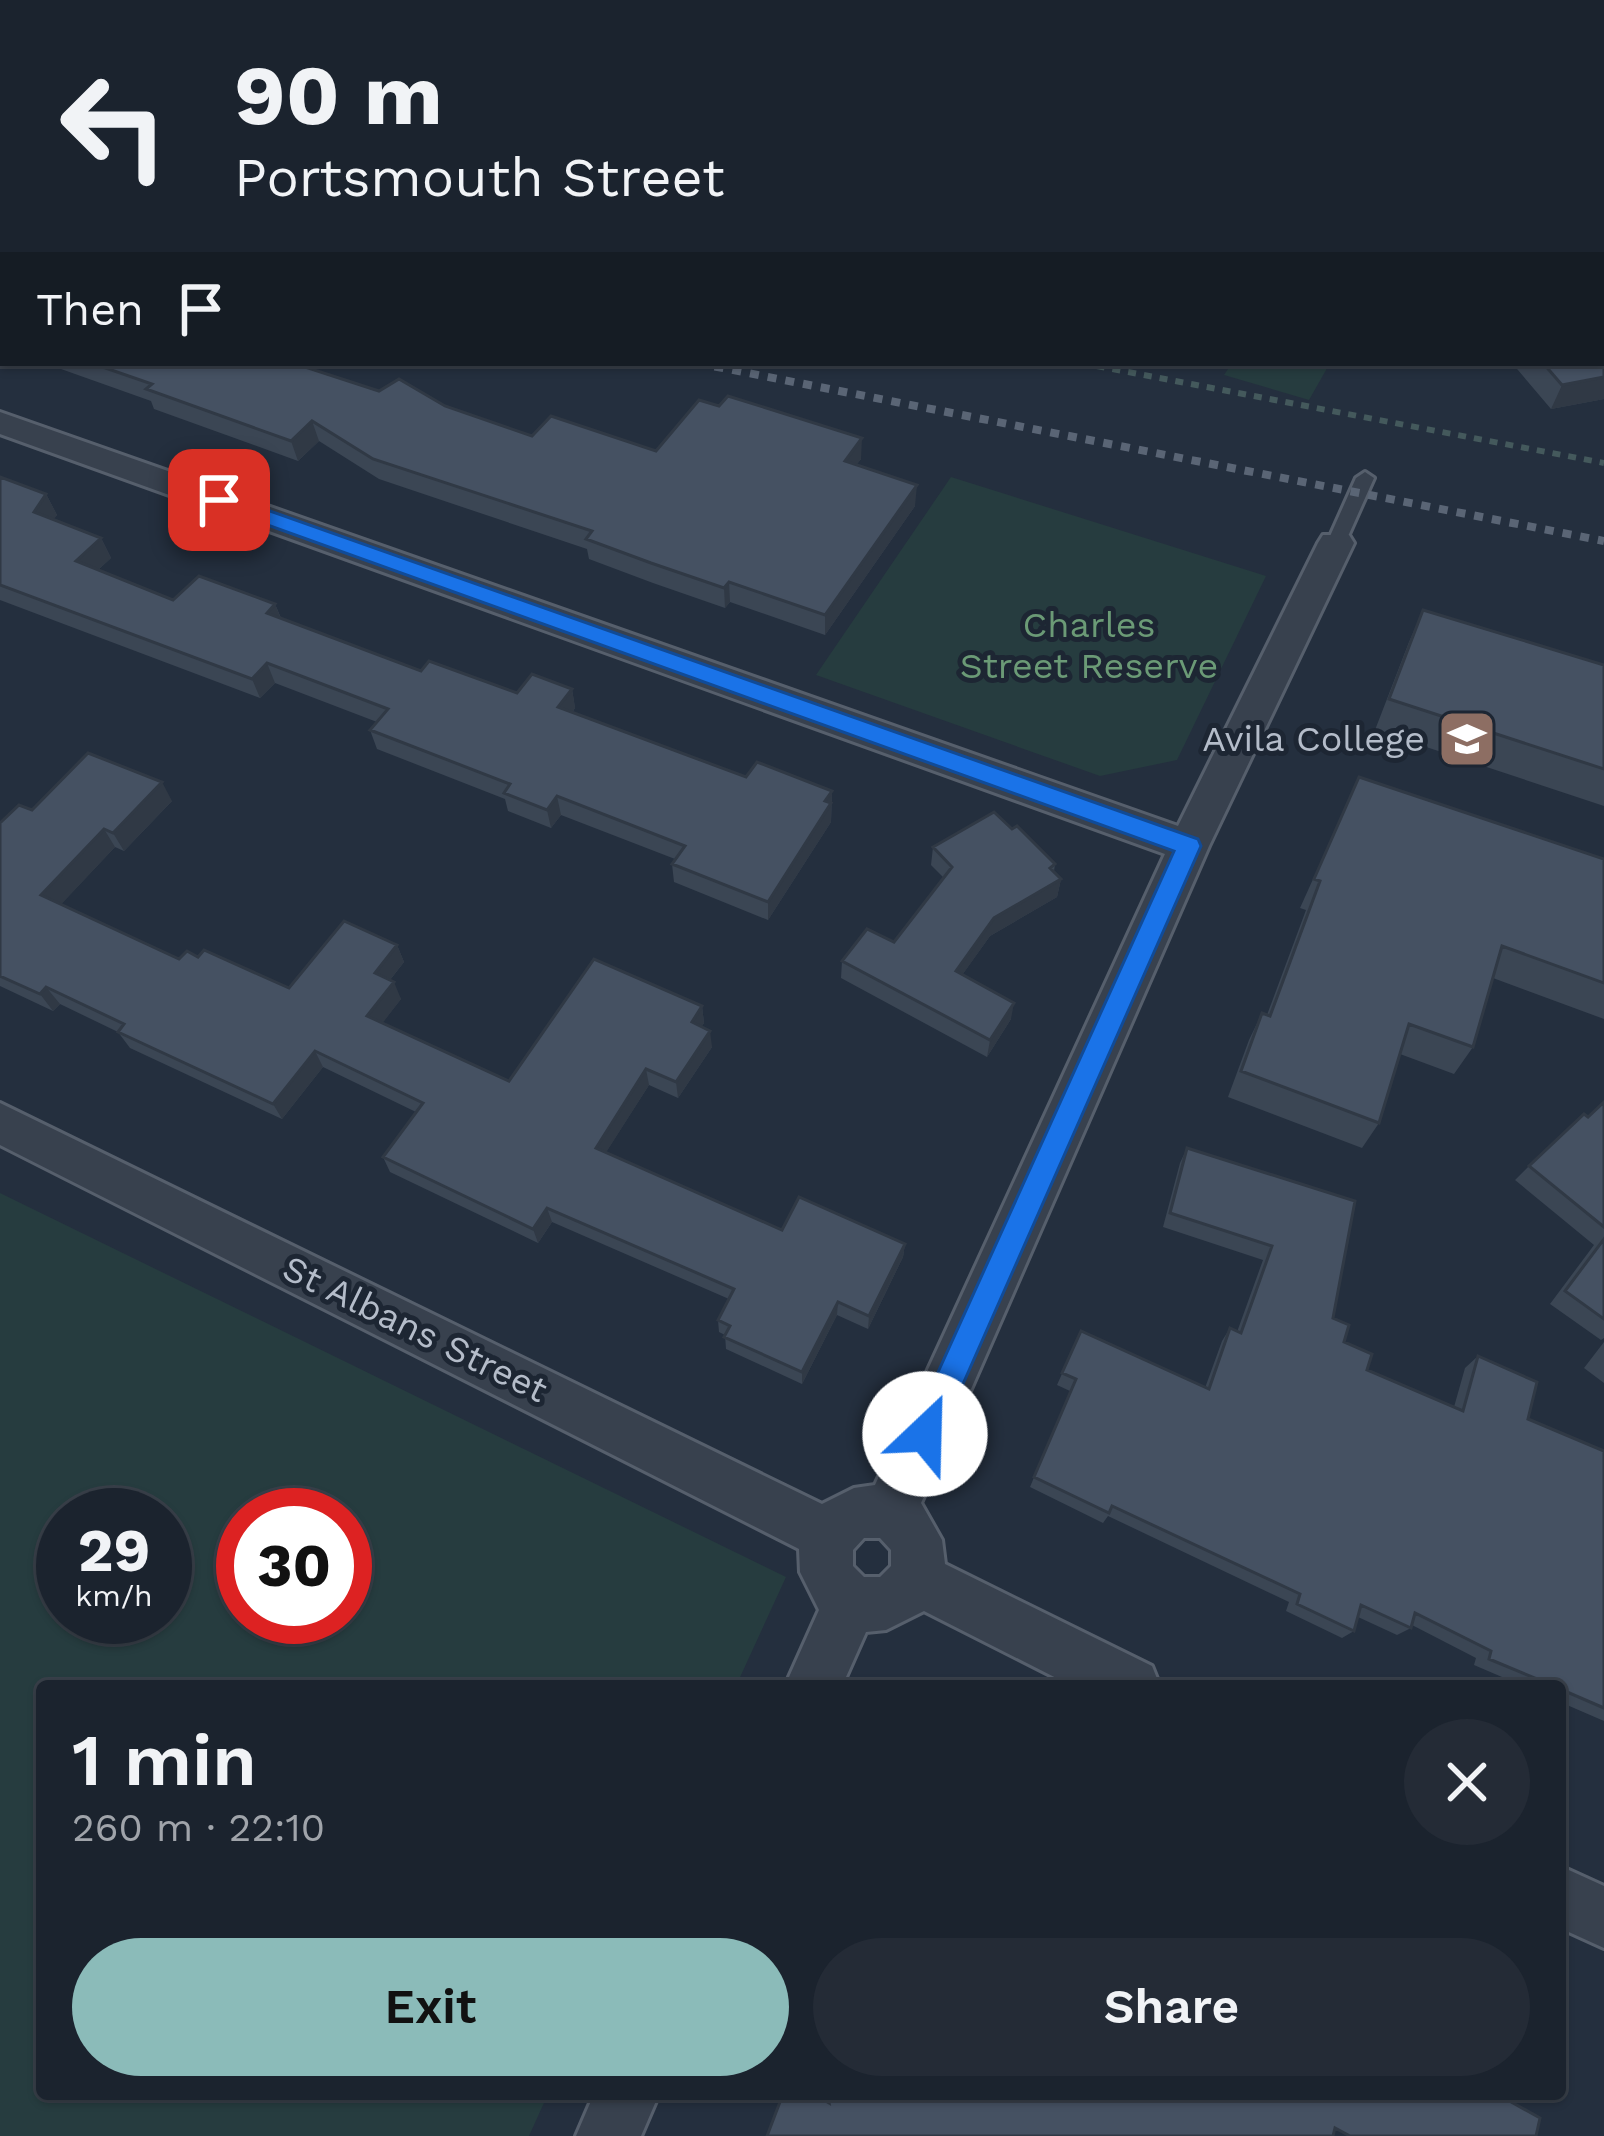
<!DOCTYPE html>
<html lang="en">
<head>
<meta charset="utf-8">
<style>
  body { margin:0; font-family:"Work Sans",sans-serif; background:#242b36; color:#f1f3f6; height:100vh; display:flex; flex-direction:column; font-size:45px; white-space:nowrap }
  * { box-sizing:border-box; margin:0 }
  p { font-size:39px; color:#a0a4aa }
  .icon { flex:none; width:66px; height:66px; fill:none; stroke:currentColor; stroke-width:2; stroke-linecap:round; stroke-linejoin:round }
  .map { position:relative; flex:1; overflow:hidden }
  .side { position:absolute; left:36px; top:1680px; width:1530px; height:420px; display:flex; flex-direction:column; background:#1b232e; border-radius:12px; box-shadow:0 3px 9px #0004,0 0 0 3px #39404a }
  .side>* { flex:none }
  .top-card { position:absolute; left:0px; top:0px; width:1605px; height:366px; box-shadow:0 3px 9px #0004,0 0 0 3px #39404a; background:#1b232e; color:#f1f3f6; overflow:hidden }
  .speed { position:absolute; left:36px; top:1488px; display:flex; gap:24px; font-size:60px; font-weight:700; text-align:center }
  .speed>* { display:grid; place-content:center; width:156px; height:156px; border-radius:50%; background:#1b232e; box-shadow:0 3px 9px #0004,0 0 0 3px #39404a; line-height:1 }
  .speed small { font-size:30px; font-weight:400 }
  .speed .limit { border:18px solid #d22; background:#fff; color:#111 }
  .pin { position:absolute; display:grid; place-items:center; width:102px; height:102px; color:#fff; margin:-51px; border-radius:24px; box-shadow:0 6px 18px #0006 }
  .me { position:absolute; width:132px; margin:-66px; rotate:24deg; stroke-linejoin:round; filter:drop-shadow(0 0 9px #0008) }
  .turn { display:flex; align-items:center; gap:42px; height:252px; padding:0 36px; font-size:54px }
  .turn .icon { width:156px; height:156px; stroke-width:2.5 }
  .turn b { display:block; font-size:84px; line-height:102px }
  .then { display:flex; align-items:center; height:114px; padding:0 36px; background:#0003; gap:24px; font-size:45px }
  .round { display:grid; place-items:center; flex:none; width:126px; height:126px; border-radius:63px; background:#242b36 }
  .headline { display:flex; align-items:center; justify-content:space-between; height:204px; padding:0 36px }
  h1 { font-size:72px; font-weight:600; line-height:90px }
  .button { display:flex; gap:24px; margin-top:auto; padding:24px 36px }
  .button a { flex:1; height:138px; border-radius:72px; background:#8bbbb9; color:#111; font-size:48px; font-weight:600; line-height:138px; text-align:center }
  .button a+a { background:#242b36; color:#f1f3f6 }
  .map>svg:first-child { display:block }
  .green { fill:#263c3f; fill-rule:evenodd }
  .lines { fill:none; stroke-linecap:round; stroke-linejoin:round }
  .lane-casing { stroke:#565f6c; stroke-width:6 }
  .street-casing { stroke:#565f6c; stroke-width:6 }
  .path-far1 { stroke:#44595c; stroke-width:4.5; stroke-dasharray:6 6; stroke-linecap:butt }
  .path { stroke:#44595c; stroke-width:6; stroke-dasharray:8 8; stroke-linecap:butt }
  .lane { fill:#38414e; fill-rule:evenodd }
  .street { fill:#38414e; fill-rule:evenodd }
  .rail-far1 { stroke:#5a6575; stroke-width:6; stroke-dasharray:8 8; stroke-linecap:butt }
  .rail { stroke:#5a6575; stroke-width:8; stroke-dasharray:9 9; stroke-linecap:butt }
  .wall { fill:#3b4654 }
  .shaded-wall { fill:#303945 }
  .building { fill:#455162; stroke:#303945; stroke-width:3 }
  .route { fill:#1a73e8; stroke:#114b97; stroke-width:3 }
  .labels { text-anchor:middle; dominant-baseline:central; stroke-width:10; stroke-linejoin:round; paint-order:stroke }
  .park-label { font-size:36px; fill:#6b9a76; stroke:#1d2633 }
  .poi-label { font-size:36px; fill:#b4bcc9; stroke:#1d2633; text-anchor:end }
  .street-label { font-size:36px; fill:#b4bcc9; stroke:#1d2633 }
</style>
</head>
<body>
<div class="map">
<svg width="1604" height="2136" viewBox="0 0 1604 2136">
  <rect width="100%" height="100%" fill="#242f3e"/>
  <path class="green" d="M 1232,363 L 1330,363 L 1309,400 L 1224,375 Z
    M 951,477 L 1266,576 L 1177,760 L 1100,776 L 816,675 Z
    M 0,1193 L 786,1577 L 736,1686 L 42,1686 L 42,2094 L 548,2094 L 529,2136 L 0,2136 ZM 63,1515 L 165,1515 L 165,1617 L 63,1617 ZM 345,1515 L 345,1617 L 243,1617 L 243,1515 Z"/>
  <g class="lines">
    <defs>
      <path id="lane" d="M 798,0 L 812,0 L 812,3 L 798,3 Z
        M 889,0 L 903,0 L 905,3 L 891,3 Z
        M 1365,472 L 1374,478 L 1345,543 L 1343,548 L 1329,548 L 1327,543 L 1356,478 Z"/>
      <path id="street" d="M 1203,0 L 1233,0 L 1201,3 Z
        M 1602,236 L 1604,237 L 1604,255 L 1602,254 Z
        M 0,412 L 1178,826 L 1318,543 L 1323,535 L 1349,535 L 1354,543 L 1209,846 L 921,1503 L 942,1540 L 945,1564 L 1152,1666 L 1160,1686 L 1072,1686 L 924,1611 L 886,1630 L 866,1632 L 842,1686 L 785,1686 L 819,1610 L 800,1572 L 799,1549 L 0,1145 L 0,1103 L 822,1504 L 854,1488 L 875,1485 L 1165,854 L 0,434 ZM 864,1538 L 880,1538 L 891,1550 L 891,1566 L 880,1577 L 864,1577 L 853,1566 L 853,1550 Z
        M 1560,1866 L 1604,1886 L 1604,1948 L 1560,1928 Z
        M 594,2094 L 659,2094 L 641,2136 L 576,2136 Z"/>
    </defs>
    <use href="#lane" class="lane-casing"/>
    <use href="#street" class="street-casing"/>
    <path class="path-far1" d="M 1081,363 L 1096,366"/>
    <path class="path" d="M 1081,363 L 1604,463"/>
    <use href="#lane" class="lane"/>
    <use href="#street" class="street"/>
    <path class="rail-far1" d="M 697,363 L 712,366"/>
    <path class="rail" d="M 697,363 L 1604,541"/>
  </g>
  <path class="wall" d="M 997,0 L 1111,0 L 1106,3 L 1005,3 Z
    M 0,295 L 3,296 L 3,356 L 0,355 Z
    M 23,363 L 293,363 L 379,391 L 445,406 L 532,436 L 656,451 L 861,459 L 856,465 L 915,506 L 825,635 L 730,602 L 725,608 L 653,583 L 589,559 L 587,549 L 379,479 L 319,441 L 298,461 L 154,409 L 151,401 L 61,369 Z
    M 1512,363 L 1602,363 L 1604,399 L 1551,409 Z
    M 0,477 L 46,494 L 57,515 L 53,519 L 101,538 L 111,558 L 98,570 L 173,600 L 275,604 L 281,618 L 421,671 L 517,693 L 572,689 L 575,708 L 572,713 L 746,777 L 832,791 L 831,822 L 768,920 L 674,882 L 672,864 L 675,859 L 561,815 L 551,828 L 508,811 L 505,799 L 377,749 L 370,730 L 377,722 L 275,683 L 260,698 L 0,600 Z
    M 1423,610 L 1604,665 L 1604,806 L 1375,730 L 1409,642 Z
    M 1359,777 L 1604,859 L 1604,1019 L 1493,978 L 1473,1047 L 1454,1074 L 1400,1054 L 1379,1123 L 1362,1148 L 1228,1097 L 1249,1040 L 1262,1013 L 1267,1015 L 1306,910 L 1300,908 Z
    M 172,801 L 124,851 L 115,847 L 61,904 L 179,959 L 198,957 L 289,988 L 397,945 L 404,962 L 390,980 L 401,999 L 382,1023 L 509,1081 L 702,1006 L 704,1023 L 701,1027 L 712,1047 L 678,1098 L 649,1085 L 606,1152 L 782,1230 L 905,1244 L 903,1257 L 868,1329 L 837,1315 L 802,1384 L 726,1349 L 725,1335 L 719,1332 L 718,1320 L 729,1299 L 552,1222 L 538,1243 L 390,1172 L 383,1157 L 416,1112 L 323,1067 L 282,1119 L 130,1048 L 118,1032 L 60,1004 L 53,1011 L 0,986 L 0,823 L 32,810 Z
    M 1012,829 L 1055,864 L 1054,871 L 1061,879 L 1057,897 L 990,936 L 962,975 L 1011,1019 L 987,1057 L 841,978 L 842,961 L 894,942 L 944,878 L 931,865 L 933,847 Z
    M 1604,1102 L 1604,1338 L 1601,1340 L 1550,1304 L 1594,1245 L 1515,1180 L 1529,1166 Z
    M 1187,1148 L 1333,1318 L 1344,1342 L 1367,1370 L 1454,1407 L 1465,1368 L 1478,1356 L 1528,1419 L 1604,1451 L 1604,1721 L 1560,1702 L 1560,1686 L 1523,1686 L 1474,1665 L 1476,1658 L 1412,1625 L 1411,1628 L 1397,1635 L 1358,1617 L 1354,1631 L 1342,1638 L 1286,1611 L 1289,1602 L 1108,1516 L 1103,1523 L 1030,1487 L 1070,1391 L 1057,1385 L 1081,1331 L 1205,1388 L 1222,1341 L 1230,1328 L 1237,1332 L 1263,1260 L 1163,1227 L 1180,1163 Z
    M 1604,1342 L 1604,1383 L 1584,1368 Z"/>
  <path class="shaded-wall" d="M 1083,0 L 1111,0 L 1106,3 L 1078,3 Z
    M 1604,377 L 1604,399 L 1551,409 L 1562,385 Z
    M 312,421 L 319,441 L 298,461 L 291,441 Z
    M 862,438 L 861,459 L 844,482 L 845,461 Z
    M 917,485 L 915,506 L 825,635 L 825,615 Z
    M 46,494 L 57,515 L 45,532 L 34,512 Z
    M 101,538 L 111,558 L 86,581 L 76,561 Z
    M 729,582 L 730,602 L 725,608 L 724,588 Z
    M 275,604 L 283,624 L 267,613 Z
    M 267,663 L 275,683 L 260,698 L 252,679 Z
    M 572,689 L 575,708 L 562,726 L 558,707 Z
    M 162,782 L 172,801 L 124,851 L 113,833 Z
    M 832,791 L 831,822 L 768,920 L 768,902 Z
    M 557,796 L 561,815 L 551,828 L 547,810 Z
    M 104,829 L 115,847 L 54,912 L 41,895 Z
    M 1061,879 L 1057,897 L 990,936 L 953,988 L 956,971 L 994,918 Z
    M 397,945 L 404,962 L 382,990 L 375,973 Z
    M 394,982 L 401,999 L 375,1033 L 367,1016 Z
    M 46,987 L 60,1004 L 53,1011 L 40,994 Z
    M 1014,1003 L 1011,1019 L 987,1057 L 990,1040 Z
    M 702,1006 L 704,1023 L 694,1039 L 692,1022 Z
    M 710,1031 L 712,1047 L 678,1098 L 676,1082 Z
    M 315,1051 L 323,1067 L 282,1119 L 273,1104 Z
    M 646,1069 L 649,1085 L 600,1162 L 596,1148 Z
    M 547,1208 L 552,1222 L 538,1243 L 533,1229 Z
    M 905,1244 L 903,1257 L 868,1329 L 869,1316 Z
    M 838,1302 L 837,1315 L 802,1384 L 802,1372 Z"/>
  <path class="building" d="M 1049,0 L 1083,0 L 1078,3 L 1057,3 Z
    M 1336,0 L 1498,0 L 1497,3 L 1331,3 Z
    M 1602,260 L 1604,261 L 1604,377 L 1562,385 L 1543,363 L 1602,363 Z
    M 0,295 L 3,296 L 3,339 L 0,338 Z
    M 91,363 L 293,363 L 379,391 L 399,379 L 445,406 L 532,436 L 551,416 L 656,451 L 699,400 L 719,406 L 728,396 L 862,438 L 845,461 L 917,485 L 825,615 L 729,582 L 724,588 L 651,563 L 586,539 L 592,531 L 373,459 L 312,421 L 291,441 L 146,389 L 152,384 Z
    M 0,477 L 46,494 L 34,512 L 101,538 L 76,561 L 173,600 L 199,576 L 275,604 L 267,613 L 421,671 L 429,661 L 517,693 L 532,674 L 572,689 L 558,707 L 746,777 L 757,762 L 832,791 L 825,801 L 831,803 L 768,902 L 672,864 L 685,846 L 557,796 L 547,810 L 504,793 L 510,784 L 370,730 L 388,709 L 267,663 L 252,679 L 0,585 Z
    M 1423,610 L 1604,665 L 1604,769 L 1389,699 Z
    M 88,753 L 162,782 L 113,833 L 104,829 L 41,895 L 179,959 L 187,951 L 198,957 L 204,950 L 289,988 L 344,921 L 397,945 L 375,973 L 394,982 L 367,1016 L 509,1081 L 594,959 L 702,1006 L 692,1022 L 710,1031 L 676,1082 L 646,1069 L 596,1148 L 782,1230 L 799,1197 L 905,1244 L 869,1316 L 838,1302 L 802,1372 L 724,1337 L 730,1326 L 718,1320 L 734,1289 L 547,1208 L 533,1229 L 383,1157 L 423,1103 L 315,1051 L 273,1104 L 118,1032 L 124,1024 L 46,987 L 40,994 L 0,976 L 0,823 L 19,805 L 32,810 Z
    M 1359,777 L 1604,859 L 1604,983 L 1502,946 L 1473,1047 L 1409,1024 L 1379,1123 L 1241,1071 L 1262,1013 L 1270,1016 L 1320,881 L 1314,879 Z
    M 994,812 L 1012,829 L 1017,826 L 1055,864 L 1050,868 L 1061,879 L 994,918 L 956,971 L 1014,1003 L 990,1040 L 842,961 L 867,929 L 894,942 L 952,867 L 933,847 Z
    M 1604,1102 L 1604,1227 L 1529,1166 L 1584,1114 L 1588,1117 Z
    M 1187,1148 L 1355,1201 L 1333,1318 L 1349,1325 L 1344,1342 L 1372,1354 L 1367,1370 L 1463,1411 L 1478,1356 L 1537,1382 L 1528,1419 L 1604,1451 L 1604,1708 L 1560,1689 L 1560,1686 L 1554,1686 L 1489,1659 L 1491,1651 L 1415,1613 L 1411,1628 L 1361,1605 L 1354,1631 L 1297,1604 L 1300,1594 L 1112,1506 L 1109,1513 L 1034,1477 L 1076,1379 L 1062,1373 L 1081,1331 L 1209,1389 L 1230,1328 L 1241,1333 L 1272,1246 L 1170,1213 Z
    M 1604,1239 L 1604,1319 L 1565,1291 Z
    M 783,2094 L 814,2094 L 829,2103 L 827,2094 L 980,2094 L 981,2098 L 983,2094 L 1497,2094 L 1540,2118 L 1536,2136 L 1350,2136 L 1335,2128 L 1333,2136 L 767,2136 Z"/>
  <path class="route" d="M 219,493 L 1198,839 L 1201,846 L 936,1445 L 925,1449 L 914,1445 L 910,1434 L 1174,851 L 212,505 L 212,495 Z"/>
  <defs>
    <symbol id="school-square" viewBox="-11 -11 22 22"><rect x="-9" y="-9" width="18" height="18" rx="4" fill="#8d6e63" stroke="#1d2633"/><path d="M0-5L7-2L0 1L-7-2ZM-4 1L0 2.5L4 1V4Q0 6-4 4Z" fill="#fff"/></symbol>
  </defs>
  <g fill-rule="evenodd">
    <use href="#school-square" x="1434" y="706" width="66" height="66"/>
  </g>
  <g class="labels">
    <g class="park-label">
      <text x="1089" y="625">Charles<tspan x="1089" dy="41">Street Reserve</tspan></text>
    </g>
    <g class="poi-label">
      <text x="1425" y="739">Avila College</text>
    </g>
    <g class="street-label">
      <text transform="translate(415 1329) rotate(26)">St Albans Street</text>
    </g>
  </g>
</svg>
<div class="speed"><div>29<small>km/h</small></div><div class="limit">30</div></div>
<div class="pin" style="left:219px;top:500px;background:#d93025"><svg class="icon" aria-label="arrive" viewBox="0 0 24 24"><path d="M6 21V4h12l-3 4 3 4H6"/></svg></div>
<svg class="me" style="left:925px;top:1434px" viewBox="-20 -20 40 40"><circle r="19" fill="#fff"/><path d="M0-13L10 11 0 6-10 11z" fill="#1a73e8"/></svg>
<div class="top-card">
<div class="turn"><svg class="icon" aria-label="left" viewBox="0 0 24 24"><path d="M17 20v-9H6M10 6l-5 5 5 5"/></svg><div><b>90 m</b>Portsmouth Street</div></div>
<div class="then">Then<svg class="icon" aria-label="arrive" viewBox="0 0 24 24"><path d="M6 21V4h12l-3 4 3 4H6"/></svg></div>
</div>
<section class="side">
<div class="headline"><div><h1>1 min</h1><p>260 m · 22:10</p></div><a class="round"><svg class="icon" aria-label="close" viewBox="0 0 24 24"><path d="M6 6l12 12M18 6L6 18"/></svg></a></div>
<div class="button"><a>Exit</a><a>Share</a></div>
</section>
</div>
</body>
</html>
